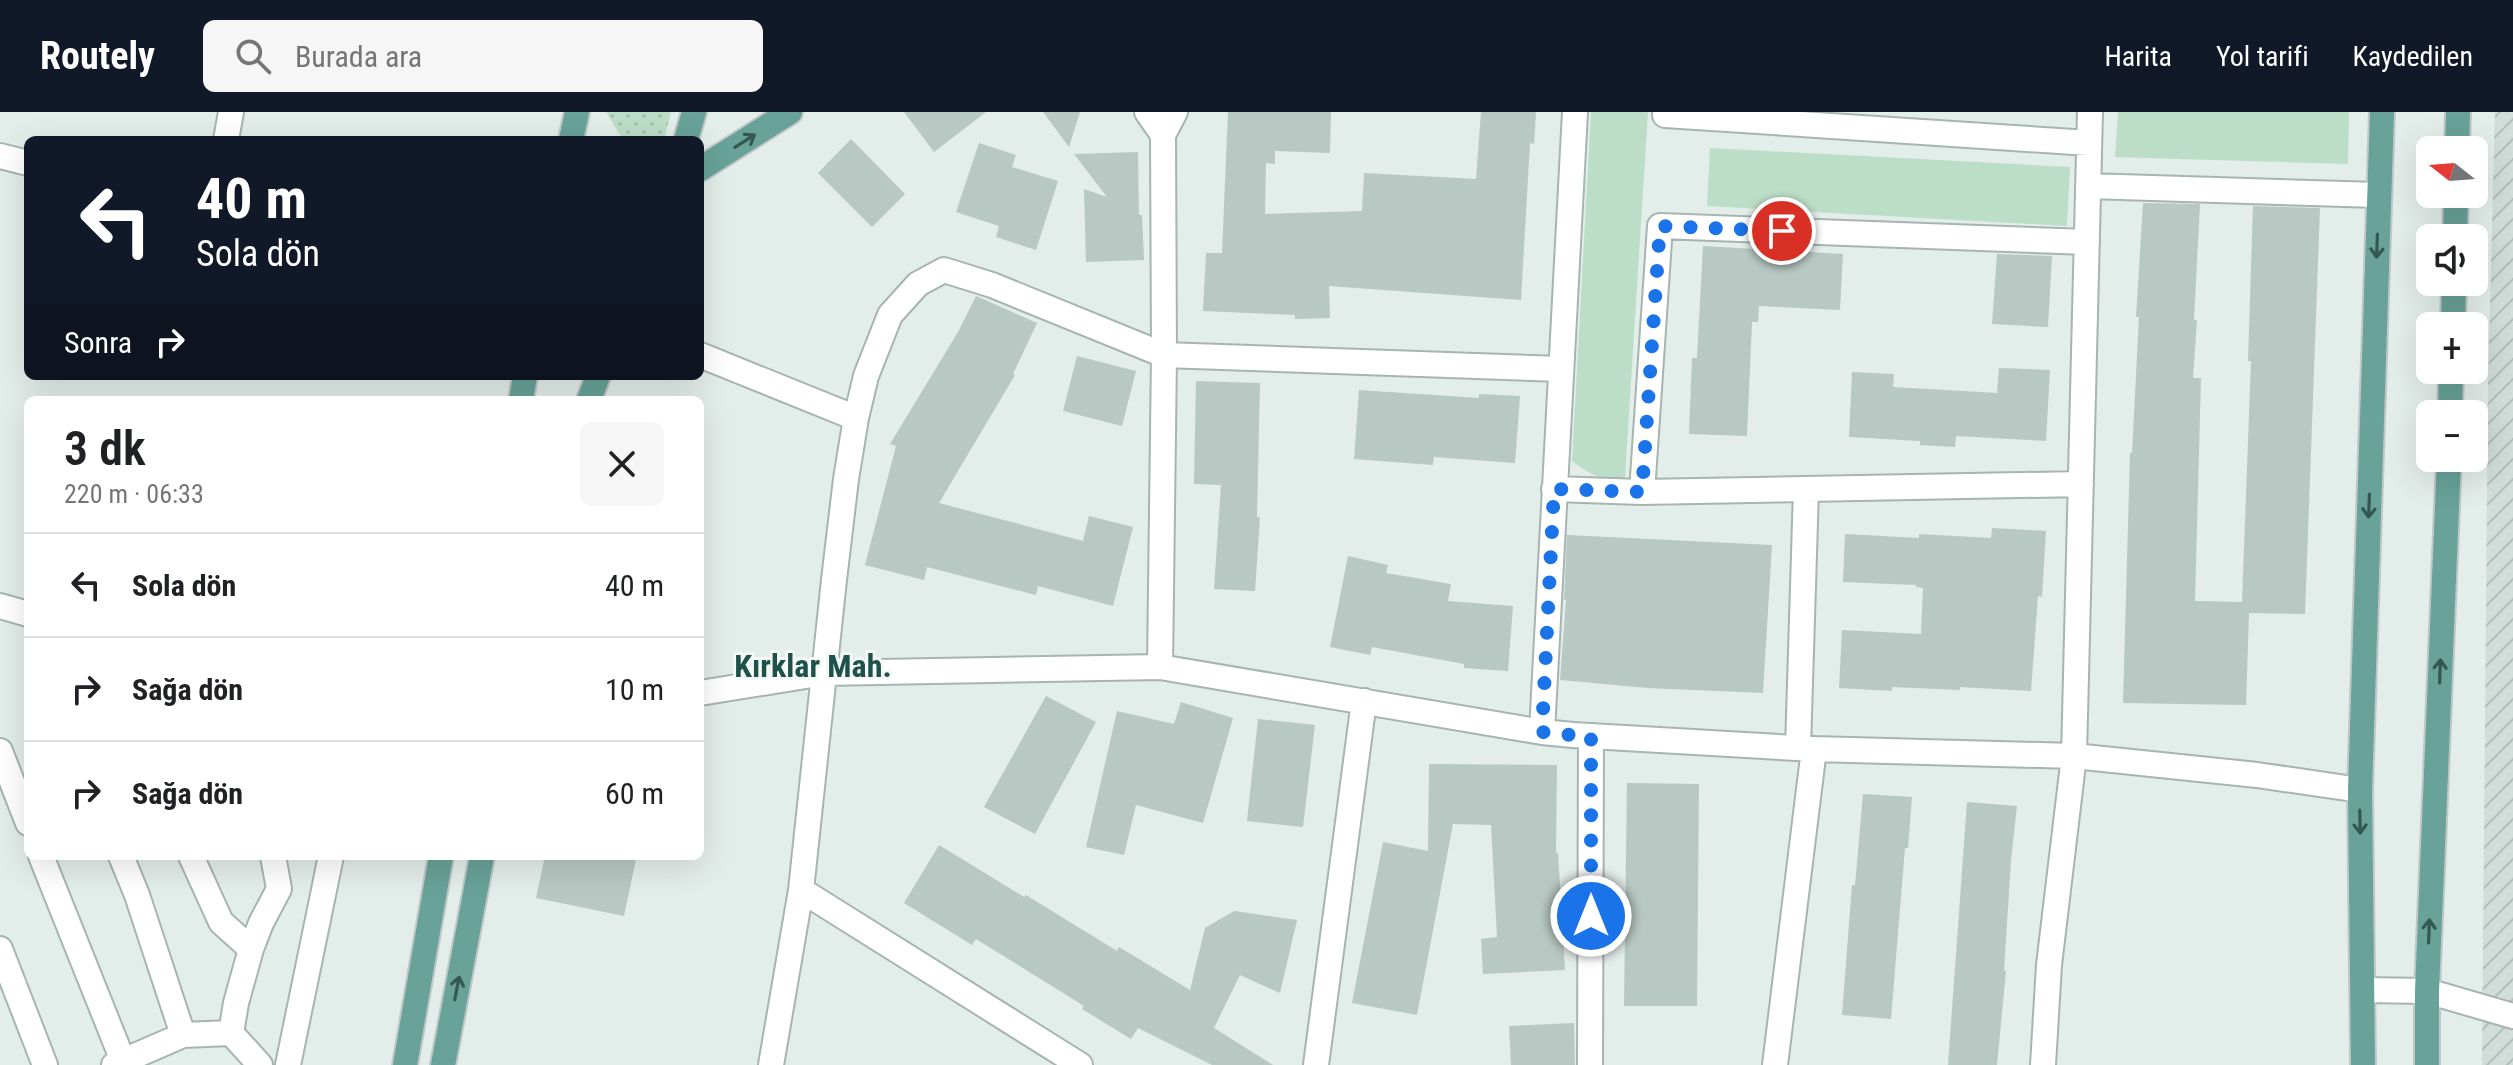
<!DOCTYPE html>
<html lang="tr">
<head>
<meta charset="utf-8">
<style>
  body { margin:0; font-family:"Roboto Condensed",sans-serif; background:#f6f6f6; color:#202124; height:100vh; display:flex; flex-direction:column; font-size:30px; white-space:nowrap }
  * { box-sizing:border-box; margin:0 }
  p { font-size:26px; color:#757577 }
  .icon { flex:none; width:44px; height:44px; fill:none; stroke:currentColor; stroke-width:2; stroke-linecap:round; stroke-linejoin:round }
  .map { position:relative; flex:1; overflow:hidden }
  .panel { position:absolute; left:24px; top:284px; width:680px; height:464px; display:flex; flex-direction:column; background:#fff; border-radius:12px; box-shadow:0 8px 32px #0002 }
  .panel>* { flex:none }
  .guide { position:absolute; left:24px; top:24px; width:680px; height:244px; border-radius:12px; box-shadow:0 8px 32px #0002; background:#111827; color:#fff; overflow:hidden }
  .needle { width:52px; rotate:287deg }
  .tools { position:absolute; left:2416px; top:24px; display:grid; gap:16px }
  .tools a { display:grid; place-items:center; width:72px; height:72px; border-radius:12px; background:#fff; box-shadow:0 8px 32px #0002; font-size:40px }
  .pin { position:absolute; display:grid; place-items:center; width:68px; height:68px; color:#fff; margin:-34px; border:4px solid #fff; border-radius:50%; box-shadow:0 2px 8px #0007 }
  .me { position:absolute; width:88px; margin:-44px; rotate:0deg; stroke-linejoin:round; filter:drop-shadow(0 0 6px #0008) }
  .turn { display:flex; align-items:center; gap:28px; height:168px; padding:0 40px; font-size:36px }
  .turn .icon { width:104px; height:104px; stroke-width:2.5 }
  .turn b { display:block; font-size:56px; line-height:68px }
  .then { display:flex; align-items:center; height:76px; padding:0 40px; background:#0003; gap:16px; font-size:30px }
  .round { display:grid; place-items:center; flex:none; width:84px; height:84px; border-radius:12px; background:#f6f6f6 }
  .headline { display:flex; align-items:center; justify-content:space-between; height:136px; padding:0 40px }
  h1 { font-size:48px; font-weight:600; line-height:60px }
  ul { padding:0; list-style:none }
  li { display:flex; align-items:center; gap:24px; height:104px; padding:0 40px; border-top:2px solid #e0e0e0 }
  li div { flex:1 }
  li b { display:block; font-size:30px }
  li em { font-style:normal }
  header { display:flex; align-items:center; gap:48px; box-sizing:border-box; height:112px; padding:0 40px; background:#111827; color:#fff }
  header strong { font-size:38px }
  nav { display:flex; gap:44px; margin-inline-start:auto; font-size:28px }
  .search { width:560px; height:72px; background:#f6f6f6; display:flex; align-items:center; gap:20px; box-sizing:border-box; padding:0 28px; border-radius:12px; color:#757577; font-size:30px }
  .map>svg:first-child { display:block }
  .industrial { fill:url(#industrial-furrows) }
  .grass { fill:url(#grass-dots) }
  .park { fill:#bcdec8 }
  .building { fill:#b8c8c3 }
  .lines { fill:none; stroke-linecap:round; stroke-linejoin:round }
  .minor-casing { stroke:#a6b5b1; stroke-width:28 }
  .major-casing { stroke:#c1c9c8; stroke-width:28 }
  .minor { stroke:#fff; stroke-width:24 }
  .major { stroke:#68a298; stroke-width:24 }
  .oneway { stroke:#345851 }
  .route { stroke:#1a73e8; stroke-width:14; stroke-dasharray:0 25.2 }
  .labels { text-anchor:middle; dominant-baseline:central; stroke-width:6; stroke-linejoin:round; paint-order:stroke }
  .district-label { font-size:32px; font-weight:bold; fill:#1e5149; stroke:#f4f9f7 }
</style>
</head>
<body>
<header>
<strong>Routely</strong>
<div class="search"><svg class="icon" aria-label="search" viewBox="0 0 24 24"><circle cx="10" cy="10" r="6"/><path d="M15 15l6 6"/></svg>Burada ara</div>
<nav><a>Harita</a><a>Yol tarifi</a><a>Kaydedilen</a></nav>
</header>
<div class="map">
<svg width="2513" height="953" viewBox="0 0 2513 953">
  <defs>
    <pattern id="industrial-furrows" width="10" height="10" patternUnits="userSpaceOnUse" patternTransform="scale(2)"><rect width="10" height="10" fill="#d1ddd9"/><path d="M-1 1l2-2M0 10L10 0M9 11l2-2" fill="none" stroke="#b3bfbb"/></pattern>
    <pattern id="grass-dots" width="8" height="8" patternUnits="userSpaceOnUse" patternTransform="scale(2)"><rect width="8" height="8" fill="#bcdec8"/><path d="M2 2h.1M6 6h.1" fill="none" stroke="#a1c0ad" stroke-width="1.8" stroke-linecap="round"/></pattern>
  </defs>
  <rect width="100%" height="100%" fill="#e3ede9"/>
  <path class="industrial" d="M 2495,0 L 2513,0 L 2513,953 L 2482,953 L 2488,271 Z"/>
  <path class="grass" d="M 606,0 L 671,0 L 664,28 L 623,28 Z"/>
  <path class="park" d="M 1591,0 L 1648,0 L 1625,365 C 1605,372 1588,361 1572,349 Z
    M 2118,0 L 2349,0 L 2348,52 L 2115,45 Z
    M 1710,36 L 2070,55 L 2067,114 L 1707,94 Z"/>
  <path class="building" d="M 904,0 L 986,0 L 934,40 Z
    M 1043,0 L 1080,0 L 1069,35 Z
    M 1228,0 L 1331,0 L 1330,41 L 1275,39 L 1275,52 L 1266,51 L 1265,102 L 1362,99 L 1364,61 L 1476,67 L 1481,0 L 1536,0 L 1534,32 L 1530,31 L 1521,188 L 1329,174 L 1330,206 L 1295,207 L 1295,203 L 1203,199 L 1206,141 L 1222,141 Z
    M 851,27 L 905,82 L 872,115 L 818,61 Z
    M 979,31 L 1016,43 L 1012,55 L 1058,69 L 1036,138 L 996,125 L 999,114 L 956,100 Z
    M 1138,40 L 1139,103 L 1142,103 L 1144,148 L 1086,150 L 1084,77 L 1107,85 L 1074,42 Z
    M 2143,91 L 2200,92 L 2194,208 L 2197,208 L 2193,266 L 2201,266 L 2195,489 L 2242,490 L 2251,249 L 2248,249 L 2253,94 L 2320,96 L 2305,502 L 2249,501 L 2246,593 L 2123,591 L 2130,341 L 2132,341 L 2139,205 L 2136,205 Z
    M 1703,134 L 1843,142 L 1840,198 L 1759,194 L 1758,210 L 1752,210 L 1747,324 L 1689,322 L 1692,246 L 1697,246 Z
    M 1997,142 L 2052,144 L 2048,215 L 1992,212 Z
    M 976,184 L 1037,211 L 1013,262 L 1015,263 L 939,391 L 1083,429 L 1089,404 L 1133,415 L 1113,494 L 1038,474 L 1036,483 L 927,455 L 924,468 L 865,453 L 896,334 L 890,332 L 958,220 Z
    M 1077,244 L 1136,259 L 1122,314 L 1063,299 Z
    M 1999,256 L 2050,258 L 2046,329 L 1956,324 L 1955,335 L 1920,333 L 1920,329 L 1849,325 L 1852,260 L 1894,262 L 1893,275 L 1997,281 Z
    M 1196,269 L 1260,271 L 1257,405 L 1260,405 L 1255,479 L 1214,477 L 1221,373 L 1194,372 Z
    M 1359,278 L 1479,286 L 1479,282 L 1520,284 L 1515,351 L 1434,345 L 1433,353 L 1354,347 Z
    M 1992,416 L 2046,419 L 2042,485 L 2038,484 L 2031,579 L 1960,575 L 1960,578 L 1892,575 L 1892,579 L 1839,576 L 1842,518 L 1921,522 L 1923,476 L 1916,475 L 1916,473 L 1843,470 L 1845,422 L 1919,426 L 1919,422 L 1991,426 Z
    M 1567,423 L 1772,433 L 1763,581 L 1648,576 L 1560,568 L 1566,488 L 1564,488 Z
    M 1348,444 L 1388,453 L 1386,461 L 1451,472 L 1448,489 L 1513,494 L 1508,559 L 1464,556 L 1464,552 L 1372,535 L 1370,543 L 1330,535 Z
    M 1046,584 L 1096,610 L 1035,722 L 984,695 Z
    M 1181,590 L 1233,606 L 1203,711 L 1136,693 L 1124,743 L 1086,735 L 1117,599 L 1174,612 Z
    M 1258,607 L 1315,613 L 1303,715 L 1247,709 Z
    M 1429,652 L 1557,653 L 1556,741 L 1558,741 L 1565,858 L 1483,862 L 1481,827 L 1497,825 L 1491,713 L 1453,712 L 1417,903 L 1352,891 L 1383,730 L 1428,739 Z
    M 1627,671 L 1699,672 L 1697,894 L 1624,894 Z
    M 1863,682 L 1912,685 L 1908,736 L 1905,736 L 1891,907 L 1842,903 L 1852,773 L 1855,773 Z
    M 1967,690 L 2017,694 L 2011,748 L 2004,859 L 2006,859 L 1997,953 L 1948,953 Z
    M 939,733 L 1024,785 L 1026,783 L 1117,839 L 1119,835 L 1190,878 L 1205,816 L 1234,799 L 1297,808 L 1280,881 L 1240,863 L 1214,916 L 1273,953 L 1212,953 L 1138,916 L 1131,927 L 1082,897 L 1084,894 L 976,827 L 972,833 L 904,791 Z
    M 545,744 L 622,744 L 636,747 L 624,804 L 536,786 Z
    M 1574,911 L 1575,953 L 1511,953 L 1509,914 Z"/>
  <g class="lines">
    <defs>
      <path id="minor" d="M 1147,0 L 1163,23
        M 1665,0 L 1665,3 L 2089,31
        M 226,28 L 231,0
        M 0,44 L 28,51
        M 2088,74 L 2378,83
        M 700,243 L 856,306
        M 1554,377 L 1642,380 L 2081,372
        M 1642,380 L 1660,114 L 2087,130
        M 0,494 L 28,502
        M 1160,555 L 1164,243 L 1163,23 L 1175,0
        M 700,581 L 824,561 L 1160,555 L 1542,620 L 1573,623 L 1814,637 L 2074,644 L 2257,663 L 2360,678
        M 1542,620 L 1575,0
        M 1798,636 L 1806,377
        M 0,639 L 28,711
        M 41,744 L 123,949
        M 121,744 L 137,783 L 183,923
        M 191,744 L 221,810 L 251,837
        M 801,778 L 1080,953
        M 0,837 L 45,953
        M 2363,878 L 2427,879 L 2513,904
        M 231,921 L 236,891 L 251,837 L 261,811 L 279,777 L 273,744
        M 114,953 L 183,923 L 231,921 L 260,953
        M 288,953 L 331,744
        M 771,953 L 801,778 L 834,468 L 846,367 L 856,306 L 866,264 L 890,203 L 918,172 L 944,158 L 992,173 L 1164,243 L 1561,257
        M 1316,953 L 1364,589
        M 1590,953 L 1591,625
        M 1775,953 L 1814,637
        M 2043,953 L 2049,853 L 2074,644 L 2090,0"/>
      <path id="major" d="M 571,28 L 577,0
        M 686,28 L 694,0
        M 2457,38 L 2458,0
        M 700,57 L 790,0
        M 2455,126 L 2456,82
        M 2453,214 L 2454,170
        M 521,288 L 525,264
        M 589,288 L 598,264
        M 2450,302 L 2451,258
        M 405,953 L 441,744
        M 443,953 L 482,744
        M 2363,953 L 2360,678 L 2382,0
        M 2427,953 L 2427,879 L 2449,346"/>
    </defs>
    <use href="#minor" class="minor-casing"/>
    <use href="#major" class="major-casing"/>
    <use href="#minor" class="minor"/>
    <use href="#major" class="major"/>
  </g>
  <defs><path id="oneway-shaft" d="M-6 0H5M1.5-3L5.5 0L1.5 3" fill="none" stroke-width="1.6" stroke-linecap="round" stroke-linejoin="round" transform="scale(2)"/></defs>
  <g class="oneway">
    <use href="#oneway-shaft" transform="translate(745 29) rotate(-32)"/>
    <use href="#oneway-shaft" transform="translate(2377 134) rotate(92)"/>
    <use href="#oneway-shaft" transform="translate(2369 394) rotate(92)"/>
    <use href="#oneway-shaft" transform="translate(2440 559) rotate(-88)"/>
    <use href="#oneway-shaft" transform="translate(2360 710) rotate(89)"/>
    <use href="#oneway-shaft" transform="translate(2429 819) rotate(-88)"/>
    <use href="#oneway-shaft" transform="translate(457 876) rotate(-79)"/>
  </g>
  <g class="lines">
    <path class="route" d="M 1591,804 L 1591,625 L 1542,620 L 1554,377 L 1642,380 L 1660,114 L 1782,119"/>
  </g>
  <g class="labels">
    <g class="district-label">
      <text x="813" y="554">Kırklar Mah.</text>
    </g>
  </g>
</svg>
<div class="tools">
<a><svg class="needle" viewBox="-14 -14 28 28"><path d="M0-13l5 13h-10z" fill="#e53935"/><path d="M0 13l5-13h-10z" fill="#757577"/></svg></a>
<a><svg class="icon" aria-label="sound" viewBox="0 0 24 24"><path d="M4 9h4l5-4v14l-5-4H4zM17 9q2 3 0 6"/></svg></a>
<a>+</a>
<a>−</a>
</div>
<div class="pin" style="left:1782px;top:119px;background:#d93025"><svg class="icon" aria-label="arrive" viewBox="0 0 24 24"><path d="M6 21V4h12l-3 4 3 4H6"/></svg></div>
<svg class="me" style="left:1591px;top:804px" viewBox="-20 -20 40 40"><circle r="17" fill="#1a73e8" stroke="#fff" stroke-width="3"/><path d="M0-11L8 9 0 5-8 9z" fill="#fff"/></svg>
<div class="guide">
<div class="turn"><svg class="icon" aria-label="left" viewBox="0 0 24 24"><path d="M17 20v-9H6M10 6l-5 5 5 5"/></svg><div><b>40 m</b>Sola dön</div></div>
<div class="then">Sonra<svg class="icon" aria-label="right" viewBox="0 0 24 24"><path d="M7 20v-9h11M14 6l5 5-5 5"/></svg></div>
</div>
<section class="panel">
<div class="headline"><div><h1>3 dk</h1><p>220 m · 06:33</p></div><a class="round"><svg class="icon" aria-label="close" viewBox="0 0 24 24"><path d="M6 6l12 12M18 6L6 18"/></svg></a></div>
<ul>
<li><svg class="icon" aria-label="left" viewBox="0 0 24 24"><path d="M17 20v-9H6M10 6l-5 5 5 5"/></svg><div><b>Sola dön</b></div><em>40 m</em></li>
<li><svg class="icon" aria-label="right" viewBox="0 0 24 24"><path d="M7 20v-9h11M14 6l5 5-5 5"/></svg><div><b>Sağa dön</b></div><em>10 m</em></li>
<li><svg class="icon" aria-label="right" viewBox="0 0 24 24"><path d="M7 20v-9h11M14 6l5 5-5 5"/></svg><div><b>Sağa dön</b></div><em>60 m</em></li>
</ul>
</section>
</div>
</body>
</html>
